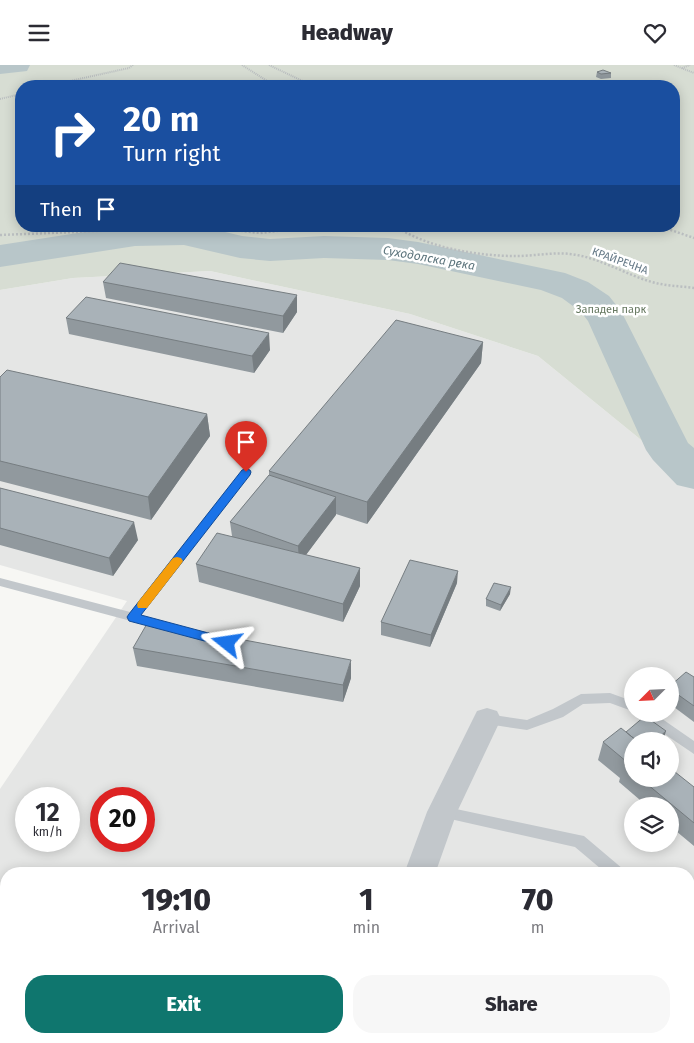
<!DOCTYPE html>
<html lang="en">
<head>
<meta charset="utf-8">
<style>
  body { margin:0; font-family:"Fira Sans",sans-serif; background:#f7f7f7; color:#2b2b33; height:100vh; display:flex; flex-direction:column; font-size:19px; white-space:nowrap }
  * { box-sizing:border-box; margin:0 }
  p { font-size:16px; color:#7c7c81 }
  .icon { flex:none; width:28px; height:28px; fill:none; stroke:currentColor; stroke-width:2; stroke-linecap:round; stroke-linejoin:round }
  .map { position:relative; flex:1; overflow:hidden }
  .details { position:absolute; left:0px; top:802px; width:695px; height:176px; display:flex; flex-direction:column; background:#fff; border-radius:20px 20px 0 0; box-shadow:0 2px 12px #0003 }
  .details>* { flex:none }
  .banner { position:absolute; left:15px; top:15px; width:665px; height:152px; border-radius:20px; box-shadow:0 2px 12px #0003; background:#1a4fa0; color:#fff; overflow:hidden }
  .needle { width:32px; rotate:246deg }
  .buttons { position:absolute; left:624px; top:602px; display:grid; gap:10px }
  .buttons a { display:grid; place-items:center; width:55px; height:55px; border-radius:50%; background:#fff; box-shadow:0 2px 12px #0003; font-size:25px }
  .speed { position:absolute; left:15px; top:722px; display:flex; gap:10px; font-size:25px; font-weight:700; text-align:center }
  .speed>* { display:grid; place-content:center; width:65px; height:65px; border-radius:50%; background:#fff; box-shadow:0 2px 12px #0003; line-height:1 }
  .speed small { font-size:12px; font-weight:400 }
  .speed .limit { border:8px solid #d22; background:#fff; color:#111 }
  .pin { position:absolute; display:grid; place-items:center; width:42px; height:42px; color:#fff; margin:-51px -21px; border-radius:50% 50% 50% 0; rotate:-45deg; box-shadow:0 0 5px #0007 }
  .pin .icon { rotate:45deg }
  .me { position:absolute; width:55px; margin:-28px; rotate:285deg; stroke-linejoin:round; filter:drop-shadow(0 0 4px #0008) }
  .turn { display:flex; align-items:center; gap:18px; height:105px; padding:0 25px; font-size:22px }
  .turn .icon { width:65px; height:65px; stroke-width:2.5 }
  .turn b { display:block; font-size:35px; line-height:42px }
  .then { display:flex; align-items:center; height:48px; padding:0 25px; background:#0003; gap:10px; font-size:19px }
  .eta { display:flex; justify-content:space-evenly; align-items:center; height:85px; text-align:center }
  .eta b { font-size:30px; font-weight:800; line-height:35px }
  .primary-button { display:flex; gap:10px; margin-top:auto; padding:10px 25px }
  .primary-button a { flex:1; height:58px; border-radius:20px; background:#0f766e; color:#fff; font-size:20px; font-weight:800; line-height:58px; text-align:center }
  .primary-button a+a { background:#f7f7f7; color:#2b2b33 }
  header { display:flex; justify-content:space-between; align-items:center; height:65px; padding:0 25px; background:#fff; font-size:22px; font-weight:800 }
  .map>svg:first-child { display:block }
  .built { fill:#e5e6e5; fill-rule:evenodd }
  .green { fill:#d7ddd3; fill-rule:evenodd }
  .lines { fill:none; stroke-linecap:round; stroke-linejoin:round }
  .river { fill:#b8c6c9; fill-rule:evenodd }
  .path-far1 { stroke:#babec0; stroke-width:2; stroke-dasharray:1 1; stroke-linecap:butt }
  .path { stroke:#babec0; stroke-width:2.5; stroke-dasharray:2 2; stroke-linecap:butt }
  .lane { fill:#c2c7cb; fill-rule:evenodd }
  .street { fill:#c2c7cb; fill-rule:evenodd }
  .wall { fill:#91999e }
  .shaded-wall { fill:#767d81 }
  .building { fill:#a9b2b8; stroke:#767d81 }
  .route { fill:#1a73e8; stroke:#114b97 }
  .slow { fill:#f59e0b }
  .labels { text-anchor:middle; dominant-baseline:central; stroke-width:5; stroke-linejoin:round; paint-order:stroke }
  .far-street-label { font-size:11px; fill:#657987; stroke:#fff }
  .far-park-label { font-size:11px; fill:#667860; stroke:#fff }
  .far-water-label { font-size:12px; font-style:italic; fill:#5c747c; stroke:#fff }
</style>
</head>
<body>
<header><svg class="icon" aria-label="menu" viewBox="0 0 24 24"><path d="M4 6h16M4 12h16M4 18h16"/></svg>Headway<svg class="icon" aria-label="heart" viewBox="0 0 24 24"><path d="M12 20l-8-8c-3-5 5-10 8-4 3-6 11-1 8 4z"/></svg></header>
<div class="map">
<svg width="694" height="978" viewBox="0 0 694 978">
  <rect width="100%" height="100%" fill="#f7f7f4"/>
  <path class="built" d="M 210,206 L 410,249 L 538,291 L 694,418 L 694,978 L 0,978 L 0,724 L 127,536 L 0,500 L 0,225 L 73,213 ZM 632,611 L 670,611 L 670,649 L 632,649 ZM 632,676 L 670,676 L 670,714 L 632,714 ZM 26,734 L 69,734 L 69,776 L 26,776 ZM 101,734 L 144,734 L 144,776 L 101,776 ZM 632,741 L 670,741 L 670,779 L 632,779 ZM 6,809 L 689,809 L 689,972 L 6,972 Z"/>
  <path class="green" d="M 0,0 L 694,0 L 694,418 L 538,291 L 410,249 L 210,206 L 73,213 L 0,225 ZM 21,21 L 674,21 L 674,161 L 21,161 Z"/>
  <g class="lines">
    <path class="river" d="M 0,0 L 30,0 L 27,6 L 0,9 Z
      M 123,161 L 200,161 L 242,171 L 270,174 L 324,171 L 388,173 L 418,177 L 565,208 L 588,217 L 609,231 L 621,246 L 688,378 L 694,383 L 694,424 L 677,420 L 653,395 L 646,385 L 588,256 L 581,247 L 562,233 L 541,225 L 418,199 L 388,195 L 324,193 L 270,196 L 240,193 L 184,180 L 135,181 L 0,202 L 0,180 Z"/>
    <path class="path-far1" d="M 242,0 L 275,21
      M 269,0 L 313,21
      M 674,0 L 694,8
      M 682,3 L 690,0
      M 47,21 L 129,3 L 133,0
      M 0,34 L 21,29"/>
    <path class="path" d="M 197,161 L 260,168 L 316,161
      M 395,161 C 428,183 477,191 516,191 C 536,191 557,186 577,190 C 604,195 627,210 652,217 C 666,221 680,221 694,223
      M 659,161 L 694,173
      M 0,170 L 101,166 L 136,161"/>
    <path class="lane" d="M 246,404 L 250,405 L 251,407 L 250,409 L 141,550 L 176,560 L 178,563 L 176,566 L 172,567 L 0,521 L 0,513 L 130,547 L 242,405 Z
      M 610,628 L 632,636 L 632,646 L 610,638 L 583,639 L 563,652 L 527,665 L 487,659 L 482,658 L 480,654 L 482,650 L 487,649 L 527,655 L 553,644 L 581,629 Z
      M 640,649 L 655,649 L 694,676 L 694,689 L 641,653 Z
      M 442,741 L 579,770 L 584,771 L 623,804 L 625,809 L 607,809 L 575,782 L 437,751 L 435,747 L 437,743 Z
      M 689,862 L 694,864 L 694,880 L 689,878 Z"/>
    <path class="street" d="M 487,643 L 497,646 L 501,654 L 457,747 L 435,809 L 404,809 L 427,747 L 473,654 L 477,646 Z
      M 338,972 L 373,972 L 372,978 L 336,978 Z"/>
  </g>
  <path class="wall" d="M 597,7 L 611,8 L 611,13 L 601,14 L 596,12 Z
    M 103,217 L 297,247 L 283,268 L 106,233 Z
    M 66,253 L 270,285 L 254,308 L 69,269 Z
    M 483,277 L 481,298 L 367,459 L 336,449 L 306,490 L 360,503 L 360,521 L 343,557 L 199,517 L 196,499 L 232,471 L 230,457 L 269,410 L 269,406 Z
    M 0,312 L 207,349 L 210,371 L 151,455 L 0,416 Z
    M 0,423 L 138,475 L 113,511 L 0,480 Z
    M 457,518 L 430,582 L 381,570 L 381,557 Z
    M 510,529 L 500,546 L 486,541 L 486,534 Z
    M 133,583 L 351,613 L 343,637 L 137,601 Z
    M 694,612 L 694,657 L 670,639 L 670,621 Z
    M 626,667 L 664,673 L 632,676 L 632,714 L 670,714 L 694,722 L 694,781 L 670,761 L 670,741 L 647,741 L 619,717 L 620,713 L 598,695 L 603,677 Z"/>
  <path class="shaded-wall" d="M 297,230 L 297,247 L 283,268 L 283,251 Z
    M 269,268 L 270,285 L 254,308 L 252,291 Z
    M 483,277 L 481,298 L 367,459 L 367,437 Z
    M 207,349 L 210,371 L 151,455 L 148,432 Z
    M 336,432 L 336,450 L 299,499 L 298,481 Z
    M 134,457 L 138,475 L 113,511 L 109,493 Z
    M 360,503 L 360,521 L 343,557 L 343,539 Z
    M 458,506 L 457,518 L 430,582 L 431,570 Z
    M 511,522 L 510,529 L 500,546 L 501,540 Z
    M 351,595 L 351,613 L 343,637 L 343,620 Z
    M 666,666 L 664,673 L 660,676 L 655,676 Z"/>
  <path class="building" d="M 603,5 L 611,8 L 601,9 L 597,7 Z
    M 120,198 L 297,230 L 283,251 L 103,217 Z
    M 86,232 L 269,268 L 252,291 L 66,253 Z
    M 396,255 L 483,277 L 367,437 L 269,406 Z
    M 7,305 L 207,349 L 148,432 L 0,396 L 0,312 Z
    M 269,410 L 336,432 L 298,481 L 230,457 Z
    M 0,423 L 134,457 L 109,493 L 0,463 Z
    M 217,468 L 360,503 L 343,539 L 196,499 Z
    M 410,495 L 458,506 L 431,570 L 381,557 Z
    M 494,518 L 511,522 L 501,540 L 486,534 Z
    M 148,557 L 351,595 L 343,620 L 133,583 Z
    M 686,607 L 694,612 L 694,641 L 670,624 L 670,621 Z
    M 645,651 L 666,666 L 655,676 L 637,676 L 626,667 Z
    M 621,663 L 637,676 L 632,676 L 632,707 L 624,700 L 627,697 L 603,677 Z
    M 670,703 L 694,722 L 694,758 L 641,714 L 670,714 Z"/>
  <path class="route" d="M 246,404 L 250,405 L 251,407 L 250,410 L 141,550 L 231,574 L 233,578 L 231,581 L 227,582 L 129,556 L 127,552 L 129,549 L 242,405 Z"/>
  <path class="slow" d="M 177,492 L 181,493 L 183,496 L 181,499 L 147,543 L 138,543 L 137,540 L 138,537 L 173,493 Z"/>
  <g class="labels">
    <g class="far-street-label">
      <text transform="translate(620 196) rotate(20)">КРАЙРЕЧНА</text>
    </g>
    <g class="far-park-label">
      <text x="611" y="244">Западен парк</text>
    </g>
    <g class="far-water-label">
      <text transform="translate(429 193) rotate(10)">Суходолска река</text>
    </g>
  </g>
</svg>
<div class="buttons">
<a><svg class="needle" viewBox="-14 -14 28 28"><path d="M0-13l5 13h-10z" fill="#e53935"/><path d="M0 13l5-13h-10z" fill="#7c7c81"/></svg></a>
<a><svg class="icon" aria-label="sound" viewBox="0 0 24 24"><path d="M4 9h4l5-4v14l-5-4H4zM17 9q2 3 0 6"/></svg></a>
<a><svg class="icon" aria-label="layers" viewBox="0 0 24 24"><path d="M12 4l9 5-9 5-9-5zM3 14l9 5 9-5"/></svg></a>
</div>
<div class="speed"><div>12<small>km/h</small></div><div class="limit">20</div></div>
<div class="pin" style="left:246px;top:407px;background:#d93025"><svg class="icon" aria-label="arrive" viewBox="0 0 24 24"><path d="M6 21V4h12l-3 4 3 4H6"/></svg></div>
<svg class="me" style="left:227px;top:578px" viewBox="-20 -20 40 40"><path d="M0-17L14 15 0 8-14 15z" fill="#1a73e8" stroke="#fff" stroke-width="4"/></svg>
<div class="banner">
<div class="turn"><svg class="icon" aria-label="right" viewBox="0 0 24 24"><path d="M7 20v-9h11M14 6l5 5-5 5"/></svg><div><b>20 m</b>Turn right</div></div>
<div class="then">Then<svg class="icon" aria-label="arrive" viewBox="0 0 24 24"><path d="M6 21V4h12l-3 4 3 4H6"/></svg></div>
</div>
<section class="details">
<div class="eta">
<div><b>19:10</b><p>Arrival</p></div>
<div><b>1</b><p>min</p></div>
<div><b>70</b><p>m</p></div>
</div>
<div class="primary-button"><a>Exit</a><a>Share</a></div>
</section>
</div>
</body>
</html>
